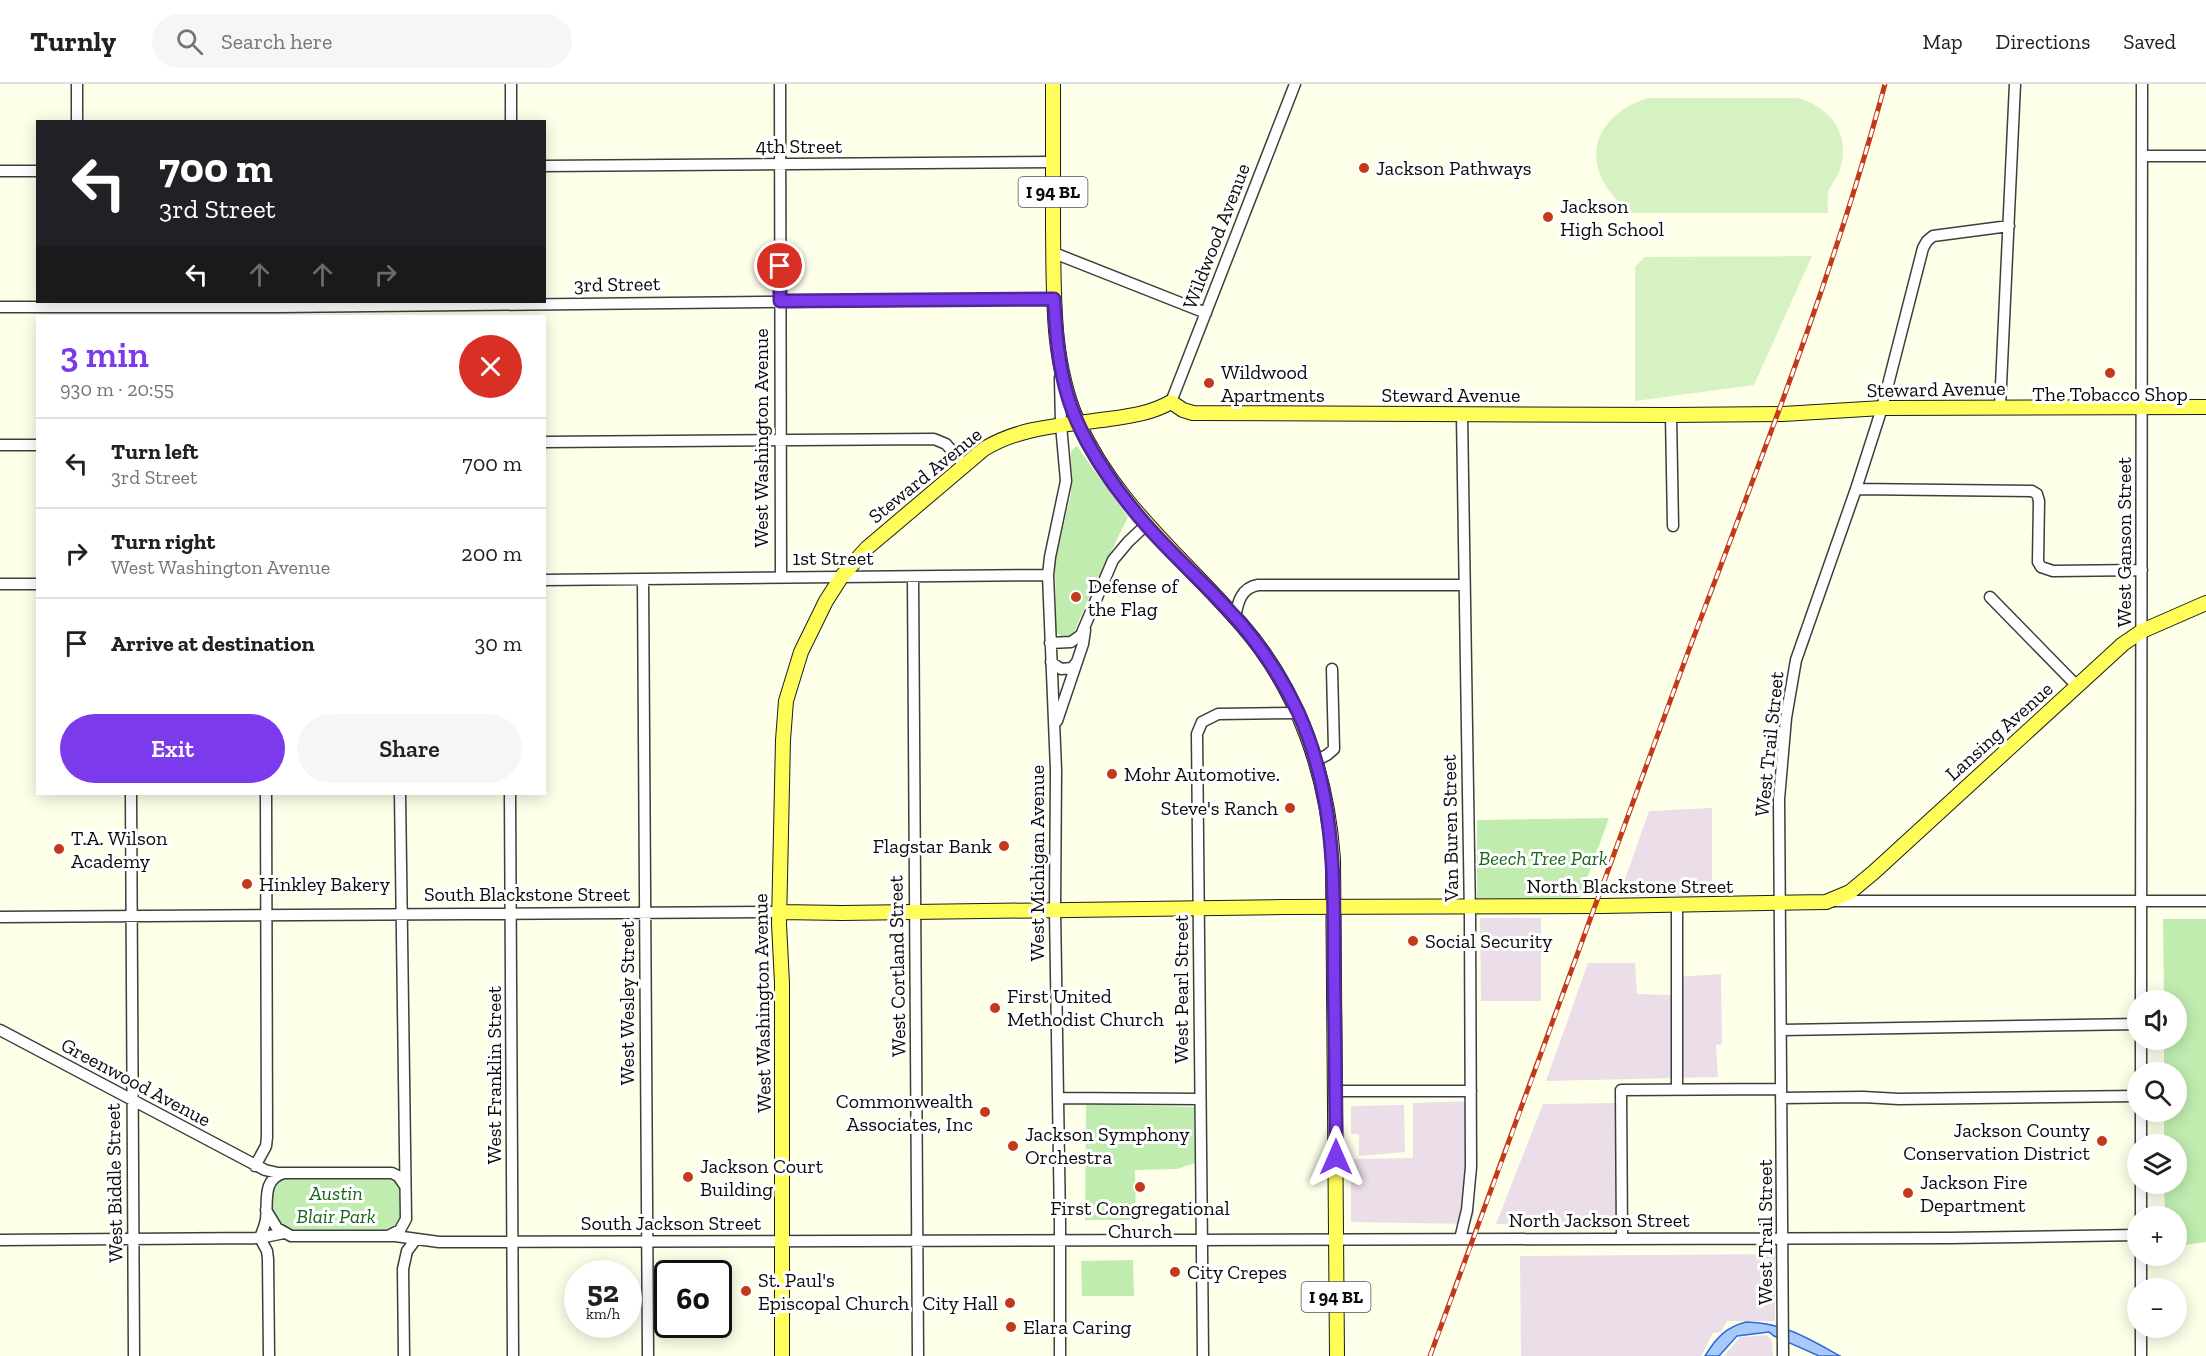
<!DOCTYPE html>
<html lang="en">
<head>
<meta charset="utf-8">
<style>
  body { margin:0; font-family:"Zilla Slab",serif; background:#f6f6f6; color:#202124; height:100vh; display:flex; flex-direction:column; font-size:22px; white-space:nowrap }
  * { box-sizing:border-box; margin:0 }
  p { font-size:20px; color:#757577 }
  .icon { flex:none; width:33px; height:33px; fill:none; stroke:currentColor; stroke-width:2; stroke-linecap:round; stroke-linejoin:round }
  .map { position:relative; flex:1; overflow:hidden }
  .panel { position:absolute; left:36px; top:231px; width:510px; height:480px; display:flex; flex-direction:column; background:#fff; border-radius:0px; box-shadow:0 3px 15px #0003 }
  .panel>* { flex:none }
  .top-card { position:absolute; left:36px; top:36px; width:510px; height:183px; border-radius:0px; box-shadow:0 3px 15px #0003; background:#202124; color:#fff; overflow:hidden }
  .buttons { position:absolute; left:2127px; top:906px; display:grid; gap:12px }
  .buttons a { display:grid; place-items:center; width:60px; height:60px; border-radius:50%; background:#fff; box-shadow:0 3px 15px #0003; font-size:30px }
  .speed { position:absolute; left:564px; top:1176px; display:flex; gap:12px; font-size:30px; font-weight:700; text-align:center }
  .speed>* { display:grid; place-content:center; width:78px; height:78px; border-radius:50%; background:#fff; box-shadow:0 3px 15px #0003; line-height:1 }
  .speed small { font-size:15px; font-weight:400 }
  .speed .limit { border:3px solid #111; border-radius:9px; background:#fff; color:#111 }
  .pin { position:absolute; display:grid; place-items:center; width:51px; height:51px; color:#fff; margin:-26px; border:3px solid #fff; border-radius:50%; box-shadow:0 2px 6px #0007 }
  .me { position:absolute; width:66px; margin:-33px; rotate:0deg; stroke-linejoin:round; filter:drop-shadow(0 0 4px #0008) }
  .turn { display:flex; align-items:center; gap:21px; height:126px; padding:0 24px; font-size:27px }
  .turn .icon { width:78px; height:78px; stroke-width:2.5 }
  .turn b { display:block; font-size:42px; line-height:51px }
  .lanes { display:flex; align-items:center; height:57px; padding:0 24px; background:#0003; justify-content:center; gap:30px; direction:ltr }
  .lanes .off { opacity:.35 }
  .round { display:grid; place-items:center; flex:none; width:63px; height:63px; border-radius:32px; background:#f6f6f6 }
  .summary { display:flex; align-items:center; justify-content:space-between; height:102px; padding:0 24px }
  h1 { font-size:36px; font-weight:600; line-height:45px; color:#7c3aed }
  .primary-button { display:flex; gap:12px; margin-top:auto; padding:12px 24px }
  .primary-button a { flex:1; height:69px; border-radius:36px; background:#7c3aed; color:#fff; font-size:24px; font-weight:600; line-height:69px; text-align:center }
  .primary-button a+a { background:#f6f6f6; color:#202124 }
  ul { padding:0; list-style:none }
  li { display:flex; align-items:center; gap:18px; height:90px; padding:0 24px; border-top:2px solid #e0e0e0 }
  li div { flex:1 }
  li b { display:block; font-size:22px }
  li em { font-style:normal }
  header { display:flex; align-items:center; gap:36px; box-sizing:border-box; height:84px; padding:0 30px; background:#fff; border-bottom:2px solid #e0e0e0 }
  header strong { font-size:28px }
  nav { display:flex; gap:33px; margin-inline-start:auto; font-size:21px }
  .search { width:420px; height:54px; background:#f6f6f6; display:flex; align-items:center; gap:15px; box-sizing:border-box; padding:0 21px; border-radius:33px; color:#757577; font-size:22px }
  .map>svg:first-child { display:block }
  .industrial { fill:#ebdee9 }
  .green { fill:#c1ecb0 }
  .pitch { fill:#d7f2c2 }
  .water { fill:#a9c9fb; stroke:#2b6ad7; stroke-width:1.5 }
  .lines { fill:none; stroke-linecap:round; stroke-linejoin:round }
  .minor-casing { stroke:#3e3e3e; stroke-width:13 }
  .major-casing { stroke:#1c1c1c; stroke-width:16 }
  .minor { stroke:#fff; stroke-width:10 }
  .major { stroke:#fffd59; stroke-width:14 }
  .rail-casing { stroke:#c4391a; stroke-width:5 }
  .rail { stroke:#fff; stroke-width:3; stroke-dasharray:9; stroke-linecap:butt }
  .route-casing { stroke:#51269a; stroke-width:15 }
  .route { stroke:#7c3aed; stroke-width:10 }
  .poi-dot { fill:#c4391a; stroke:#fff; stroke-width:2 }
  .labels { text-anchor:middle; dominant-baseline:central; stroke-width:6; stroke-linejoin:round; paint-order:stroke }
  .shield { fill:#fff; stroke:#545454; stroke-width:1.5 }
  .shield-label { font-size:18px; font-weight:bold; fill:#0b0b0b }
  .street-label { font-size:20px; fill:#0b0b0b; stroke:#fff }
  .poi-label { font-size:20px; fill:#0b0b0b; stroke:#fff; text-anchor:start }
  .park-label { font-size:20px; font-style:italic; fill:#176619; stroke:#fff }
</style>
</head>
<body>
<header>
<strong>Turnly</strong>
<div class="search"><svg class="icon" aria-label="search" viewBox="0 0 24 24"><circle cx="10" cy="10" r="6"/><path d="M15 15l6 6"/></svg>Search here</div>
<nav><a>Map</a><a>Directions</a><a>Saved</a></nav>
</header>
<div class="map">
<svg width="2206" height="1272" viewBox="0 0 2206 1272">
  <rect width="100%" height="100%" fill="#feffe9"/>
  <path class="industrial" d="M 1712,724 L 1712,813 L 1619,812 L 1649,727 Z
    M 1480,834 L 1541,834 L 1541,917 L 1481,917 Z
    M 1588,879 L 1635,879 L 1637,910 L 1673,911 L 1675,893 L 1721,890 L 1722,960 L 1716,961 L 1718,993 L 1546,997 Z
    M 1473,1017 L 1474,1131 L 1470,1140 L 1351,1138 L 1351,1075 L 1413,1074 L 1413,1019 Z
    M 1617,1019 L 1616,1139 L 1496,1140 L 1543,1020 Z
    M 1404,1021 L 1405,1068 L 1359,1072 L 1359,1050 L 1351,1050 L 1351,1022 Z
    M 1775,1170 L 1775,1237 L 1727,1237 L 1721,1248 L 1713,1249 L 1701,1272 L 1521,1272 L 1520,1172 Z
    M 1767,1251 L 1772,1257 L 1773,1272 L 1724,1272 L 1740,1253 Z"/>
  <path class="green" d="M 1077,362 L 1128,433 L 1097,496 L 1074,548 L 1069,553 L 1063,554 L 1057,549 L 1056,544 L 1055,478 L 1071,410 L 1071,367 Z
    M 1609,734 L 1580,814 L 1477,815 L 1477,736 Z
    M 2163,835 L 2206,835 L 2206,1158 L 2177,1162 L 2176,1132 L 2165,1132 L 2164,1100 L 2176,1100 L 2176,1060 L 2164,1060 L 2164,1028 L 2176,1028 L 2176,988 L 2164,988 L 2164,956 L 2176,956 L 2176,916 L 2164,916 Z
    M 1086,1020 L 1194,1023 L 1195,1079 L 1177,1085 L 1135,1086 L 1136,1136 L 1085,1136 Z
    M 398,1092 L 406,1135 L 394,1151 L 296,1152 L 277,1144 L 266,1109 L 274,1094 Z
    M 1133,1176 L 1134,1212 L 1082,1212 L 1081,1177 Z"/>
  <path class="pitch" d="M 1648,14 L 1797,14 C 1831,23 1851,50 1840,85 C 1838,93 1832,99 1829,106 C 1827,112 1828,122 1828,129 L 1629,129 L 1629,119 L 1620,119 C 1578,79 1594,31 1648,14 Z
    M 1812,172 L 1754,301 L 1635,317 L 1635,183 L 1645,173 Z"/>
  <path class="water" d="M 1746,1238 C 1784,1239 1808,1254 1840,1272 L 1819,1272 L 1774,1252 L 1769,1248 L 1737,1252 L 1719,1272 L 1705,1272 C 1716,1254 1726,1243 1746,1238 Z"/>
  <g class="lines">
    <defs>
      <path id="minor" d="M 511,0 L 511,38
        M 780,0 L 781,492
        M 77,38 L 77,0
        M 2142,72 L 2206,72
        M 544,82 L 1054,78
        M 0,87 L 38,87
        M 1054,169 L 1206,229
        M 0,223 L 279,223 L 1054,215
        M 1171,318 L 1295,0
        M 2000,323 L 2015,0
        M 1671,331 L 1673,442
        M 544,358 L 934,355 L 946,360 L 964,381
        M 0,361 L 38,361
        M 1856,405 L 2032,407 L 2037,410 L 2039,417 L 2038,478 L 2041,483 L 2053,487 L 2142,486
        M 913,493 L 918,1272
        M 643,495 L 648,1272
        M 544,496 L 1048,491
        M 0,500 L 38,500
        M 1990,513 L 2077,602
        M 1235,533 C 1238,518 1241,504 1258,501 L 1464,501
        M 1050,559 L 1071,558 L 1081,551 L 1113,476 L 1128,458 L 1146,441
        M 1051,578 L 1061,585 L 1072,584 L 1077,578
        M 1057,637 L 1083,560 L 1085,546
        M 1317,676 L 1327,671 L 1334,665 L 1332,585
        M 131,710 L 134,1272
        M 510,710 L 513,1272
        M 1832,817 L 2206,817
        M 1677,821 L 1677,1005
        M 0,833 L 780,828
        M 2141,916 L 2142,0
        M 0,946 L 265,1086 L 278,1089 L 392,1089 L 398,1092 L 405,1102
        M 1782,946 L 2138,940
        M 2141,956 L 2141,988
        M 1336,1007 L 1471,1007
        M 1058,1014 L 1200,1015
        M 1781,1014 L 1863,1013 L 1899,1015 L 2138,1012
        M 2141,1028 L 2141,1060
        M 255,1082 L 266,1062 L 267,1053 L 266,710
        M 2141,1100 L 2141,1132
        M 266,1126 L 277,1144 L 291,1152 L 395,1152 L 439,1158 L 1949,1154 L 2138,1151
        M 390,1151 L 400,1146 L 406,1135 L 400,710
        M 260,1154 L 267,1167 L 268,1175 L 269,1272
        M 260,1154 C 262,1148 265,1142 266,1135 C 268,1117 262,1095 284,1089
        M 1622,1154 L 1621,1006 L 1781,1005
        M 1460,1155 L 1467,1126 L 1471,1083 L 1470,833 L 1462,331
        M 0,1156 L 260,1154 L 284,1149
        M 2141,1204 L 2141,1172
        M 404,1272 L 403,1185 L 407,1167 L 416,1155
        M 1060,1272 L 1060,1139 L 1055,826 L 1056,686 L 1048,491 L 1050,473 L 1066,397 L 1061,341 L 1060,294
        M 1203,1272 L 1197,650 L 1202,638 L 1218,630 L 1298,629
        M 1783,1272 L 1779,715 L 1786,634 L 1796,576 L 1856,405 L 1882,324 L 1923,164 L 1927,157 L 1933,152 L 2009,142
        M 2141,1272 L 2141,1244"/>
      <path id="major" d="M 1053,0 C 1053,48 1053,97 1053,145 C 1054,209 1051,276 1077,336 C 1114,420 1183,473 1241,540 C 1298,605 1327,689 1333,775 L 1337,1272
        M 780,828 L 842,829 L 1282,823 L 1602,822 L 1826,818 L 1850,808 L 1874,788 L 2123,560 L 2142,547 L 2206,519
        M 782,1272 L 782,899 L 779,840 L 783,656 L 786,617 L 801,568 L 826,517 L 842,492 L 867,464 L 984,365 C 1021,342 1067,341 1109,335 C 1131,332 1152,329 1171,318 L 1183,326 L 1193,329 L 1671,331 L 1783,330 L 1882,324 L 2206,323"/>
    </defs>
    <use href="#minor" class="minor-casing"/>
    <use href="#major" class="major-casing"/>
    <use href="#minor" class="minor"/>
    <use href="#major" class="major"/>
    <defs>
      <path id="rail" d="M 1430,1272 C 1517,1038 1601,804 1687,571 C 1758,382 1833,194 1885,0"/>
    </defs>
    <use href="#rail" class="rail-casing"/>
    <use href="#rail" class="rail"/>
  </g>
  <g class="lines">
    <defs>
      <path id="route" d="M 780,182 L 780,217 L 1054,215 C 1056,248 1058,281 1068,313 C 1081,357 1116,407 1147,442 C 1177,476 1212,506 1242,541 C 1264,567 1283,597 1298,628 C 1336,711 1334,799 1334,888 C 1335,950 1336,1012 1336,1073"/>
    </defs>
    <use href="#route" class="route-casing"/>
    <use href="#route" class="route"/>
  </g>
  <g class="poi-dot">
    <circle cx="1364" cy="84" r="6"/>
    <circle cx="1548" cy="133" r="6"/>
    <circle cx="2110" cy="289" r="6"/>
    <circle cx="1209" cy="299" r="6"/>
    <circle cx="1076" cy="513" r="6"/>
    <circle cx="1112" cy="690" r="6"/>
    <circle cx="1290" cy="724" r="6"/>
    <circle cx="1004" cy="762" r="6"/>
    <circle cx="59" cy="765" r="6"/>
    <circle cx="247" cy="800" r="6"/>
    <circle cx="1413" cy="857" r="6"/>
    <circle cx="995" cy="924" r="6"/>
    <circle cx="985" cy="1028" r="6"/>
    <circle cx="2102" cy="1057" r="6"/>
    <circle cx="1013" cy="1062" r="6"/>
    <circle cx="688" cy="1093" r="6"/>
    <circle cx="1140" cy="1103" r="6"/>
    <circle cx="1908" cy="1109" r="6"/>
    <circle cx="1175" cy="1188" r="6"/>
    <circle cx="746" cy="1207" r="6"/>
    <circle cx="1010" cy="1219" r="6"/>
    <circle cx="1011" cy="1243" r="6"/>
  </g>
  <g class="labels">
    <g class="shield">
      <rect x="1018.5" y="93" width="69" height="30" rx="4.5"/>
      <rect x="1301.5" y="1198" width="69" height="30" rx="4.5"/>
    </g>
    <g class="shield-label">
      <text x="1053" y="108">I 94 BL</text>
      <text x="1336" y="1213">I 94 BL</text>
    </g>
    <g class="street-label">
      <text x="799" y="62">4th Street</text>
      <text transform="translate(1216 152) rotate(-69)">Wildwood Avenue</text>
      <text transform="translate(617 200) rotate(-1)">3rd Street</text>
      <text transform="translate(1936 305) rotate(-1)">Steward Avenue</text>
      <text x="1451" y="311">Steward Avenue</text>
      <text transform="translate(761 354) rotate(-90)">West Washington Avenue</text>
      <text transform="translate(925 391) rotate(-39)">Steward Avenue</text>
      <text transform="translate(2124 458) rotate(-90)">West Ganson Street</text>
      <text x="833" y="474">1st Street</text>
      <text transform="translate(1999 647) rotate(-42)">Lansing Avenue</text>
      <text transform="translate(1769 660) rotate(-84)">West Trail Street</text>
      <text transform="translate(1450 744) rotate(-91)">Van Buren Street</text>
      <text transform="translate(1037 779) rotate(-90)">West Michigan Avenue</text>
      <text x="1630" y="802">North Blackstone Street</text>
      <text x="527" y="810">South Blackstone Street</text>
      <text transform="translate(897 882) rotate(-91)">West Cortland Street</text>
      <text transform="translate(1181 905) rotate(-90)">West Pearl Street</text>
      <text transform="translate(627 919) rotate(-90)">West Wesley Street</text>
      <text transform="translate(762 919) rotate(-91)">West Washington Avenue</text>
      <text transform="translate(494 991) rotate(-90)">West Franklin Street</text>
      <text transform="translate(136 998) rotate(28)">Greenwood Avenue</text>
      <text transform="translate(114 1099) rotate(-91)">West Biddle Street</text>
      <text x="1599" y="1136">North Jackson Street</text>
      <text x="671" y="1139">South Jackson Street</text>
      <text transform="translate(1765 1148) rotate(-90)">West Trail Street</text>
    </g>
    <g class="poi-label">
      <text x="1376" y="84">Jackson Pathways</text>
      <text x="1560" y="122">Jackson<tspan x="1560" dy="23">High School</tspan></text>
      <text x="1221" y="288">Wildwood<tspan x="1221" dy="23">Apartments</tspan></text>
      <text x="2110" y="310" text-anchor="middle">The Tobacco Shop</text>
      <text x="1088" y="502">Defense of<tspan x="1088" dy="23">the Flag</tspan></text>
      <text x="1124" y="690">Mohr Automotive.</text>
      <text x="1278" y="724" text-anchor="end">Steve's Ranch</text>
      <text x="71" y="754">T.A. Wilson<tspan x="71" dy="23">Academy</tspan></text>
      <text x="992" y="762" text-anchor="end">Flagstar Bank</text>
      <text x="259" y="800">Hinkley Bakery</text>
      <text x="1425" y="857">Social Security</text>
      <text x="1007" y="912">First United<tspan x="1007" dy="23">Methodist Church</tspan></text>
      <text x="973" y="1017" text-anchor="end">Commonwealth<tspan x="973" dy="23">Associates, Inc</tspan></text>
      <text x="2090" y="1046" text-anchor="end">Jackson County<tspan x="2090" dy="23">Conservation District</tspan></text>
      <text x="1025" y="1050">Jackson Symphony<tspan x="1025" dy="23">Orchestra</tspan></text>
      <text x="700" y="1082">Jackson Court<tspan x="700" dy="23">Building</tspan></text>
      <text x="1920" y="1098">Jackson Fire<tspan x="1920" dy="23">Department</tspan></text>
      <text x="1140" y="1124" text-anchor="middle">First Congregational<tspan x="1140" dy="23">Church</tspan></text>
      <text x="1187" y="1188">City Crepes</text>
      <text x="758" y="1196">St. Paul's<tspan x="758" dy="23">Episcopal Church</tspan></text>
      <text x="998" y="1219" text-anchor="end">City Hall</text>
      <text x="1023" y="1243">Elara Caring</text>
    </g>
    <g class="park-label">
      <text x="1543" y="774">Beech Tree Park</text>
      <text x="336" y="1109">Austin<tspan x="336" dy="23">Blair Park</tspan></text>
    </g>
  </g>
</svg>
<div class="buttons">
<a><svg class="icon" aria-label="sound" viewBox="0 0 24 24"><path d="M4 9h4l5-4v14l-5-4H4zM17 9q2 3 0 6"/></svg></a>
<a><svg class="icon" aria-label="search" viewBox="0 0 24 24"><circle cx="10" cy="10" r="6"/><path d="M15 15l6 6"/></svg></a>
<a><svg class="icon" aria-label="layers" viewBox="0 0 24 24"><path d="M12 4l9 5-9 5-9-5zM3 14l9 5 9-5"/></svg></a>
<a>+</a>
<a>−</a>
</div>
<div class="speed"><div>52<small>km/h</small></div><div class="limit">60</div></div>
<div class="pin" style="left:780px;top:182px;background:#d93025"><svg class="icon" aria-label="arrive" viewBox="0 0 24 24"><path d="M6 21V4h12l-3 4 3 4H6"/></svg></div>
<svg class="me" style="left:1336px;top:1073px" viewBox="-20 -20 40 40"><path d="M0-17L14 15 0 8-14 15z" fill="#7c3aed" stroke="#fff" stroke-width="4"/></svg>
<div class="top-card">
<div class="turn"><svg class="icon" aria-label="left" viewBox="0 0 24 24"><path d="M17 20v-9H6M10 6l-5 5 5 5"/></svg><div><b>700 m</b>3rd Street</div></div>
<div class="lanes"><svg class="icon" aria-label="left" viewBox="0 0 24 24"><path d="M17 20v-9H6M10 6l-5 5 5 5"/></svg><svg class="icon off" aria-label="ahead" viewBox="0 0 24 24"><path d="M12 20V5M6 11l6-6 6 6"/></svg><svg class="icon off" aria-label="ahead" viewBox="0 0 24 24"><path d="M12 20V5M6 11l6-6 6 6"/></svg><svg class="icon off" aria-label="right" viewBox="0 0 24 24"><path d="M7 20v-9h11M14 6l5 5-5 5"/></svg></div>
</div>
<section class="panel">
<div class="summary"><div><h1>3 min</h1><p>930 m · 20:55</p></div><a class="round" style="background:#d93025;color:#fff"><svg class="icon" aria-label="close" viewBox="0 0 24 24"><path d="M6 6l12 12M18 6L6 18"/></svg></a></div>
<ul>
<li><svg class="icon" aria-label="left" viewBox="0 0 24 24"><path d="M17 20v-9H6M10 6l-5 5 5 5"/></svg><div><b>Turn left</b><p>3rd Street</p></div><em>700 m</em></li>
<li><svg class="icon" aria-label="right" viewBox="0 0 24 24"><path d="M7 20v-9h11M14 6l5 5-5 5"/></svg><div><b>Turn right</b><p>West Washington Avenue</p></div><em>200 m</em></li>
<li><svg class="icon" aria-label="arrive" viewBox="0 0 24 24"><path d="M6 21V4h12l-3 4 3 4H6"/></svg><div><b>Arrive at destination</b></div><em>30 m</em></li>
</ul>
<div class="primary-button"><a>Exit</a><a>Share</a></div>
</section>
</div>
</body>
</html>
